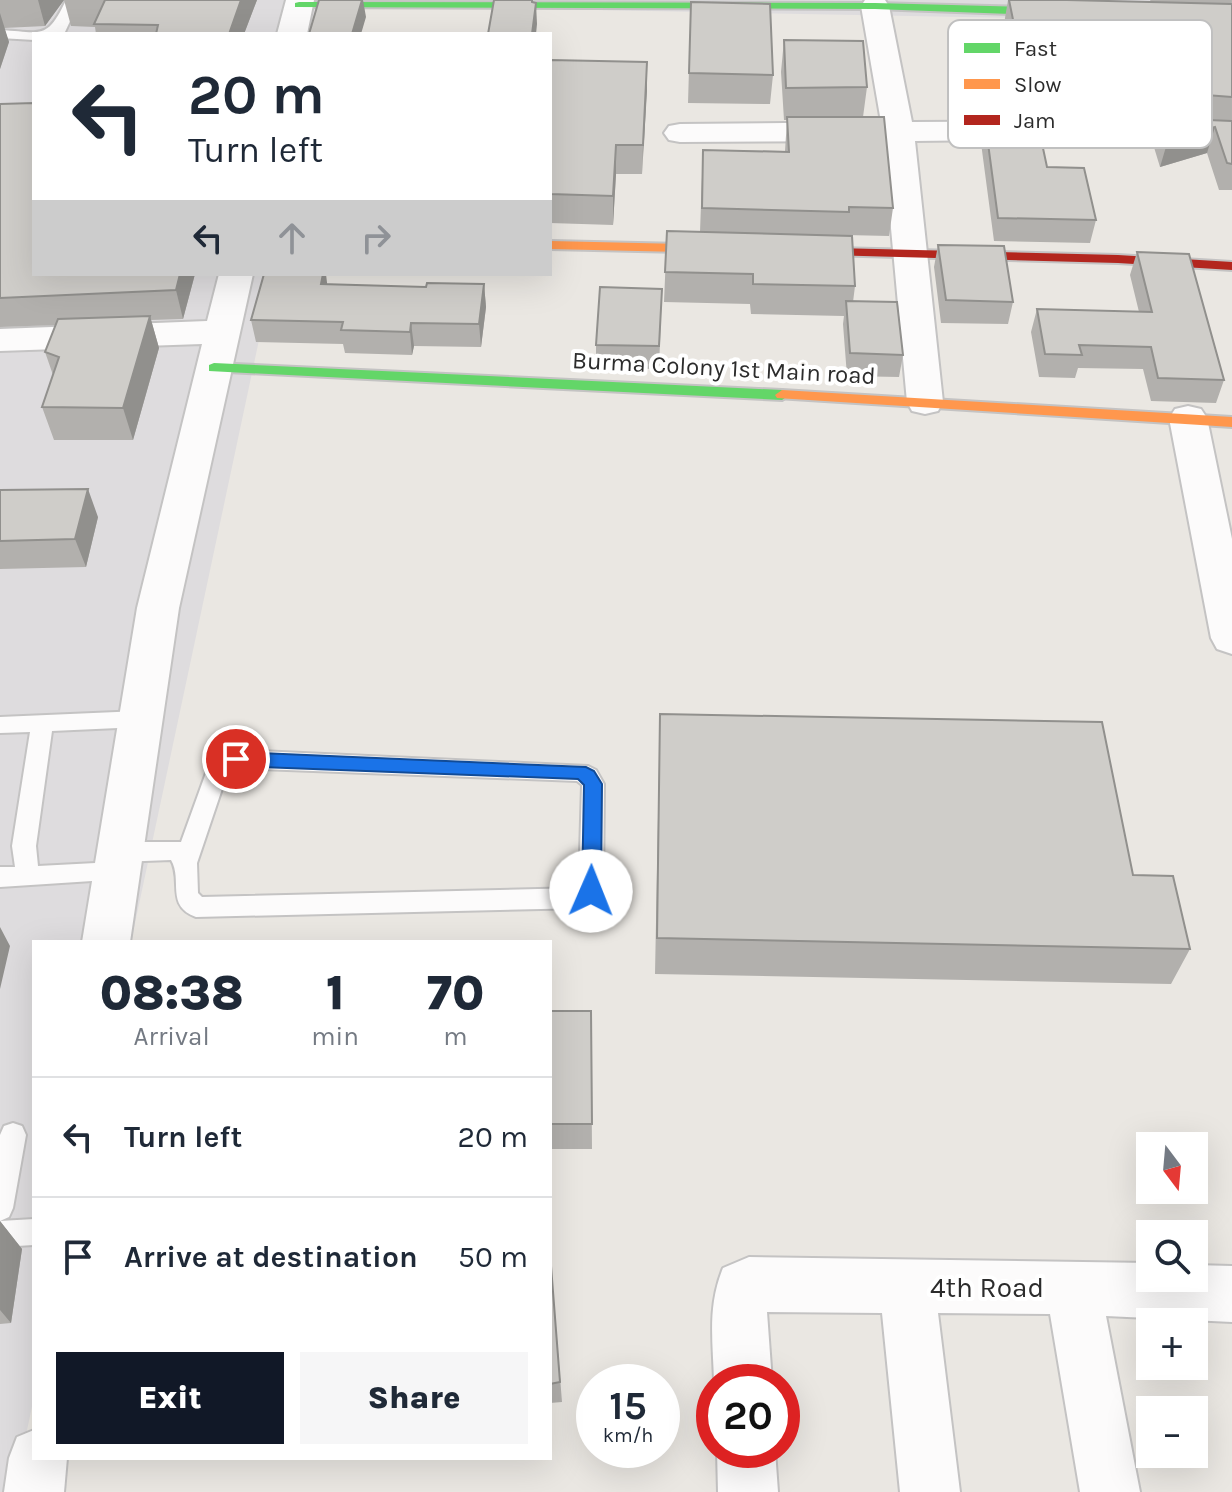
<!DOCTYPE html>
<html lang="en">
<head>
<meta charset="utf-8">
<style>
  body { margin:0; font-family:Karla,sans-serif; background:#f6f6f7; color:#1f2937; height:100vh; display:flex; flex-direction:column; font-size:30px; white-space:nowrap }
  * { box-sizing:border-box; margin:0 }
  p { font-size:26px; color:#747a83 }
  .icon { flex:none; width:44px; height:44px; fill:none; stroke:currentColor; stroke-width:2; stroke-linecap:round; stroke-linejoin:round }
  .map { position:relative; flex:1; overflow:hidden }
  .panel { position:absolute; left:32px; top:940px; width:520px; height:520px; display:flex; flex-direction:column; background:#fff; border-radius:0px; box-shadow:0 8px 32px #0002 }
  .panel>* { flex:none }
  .hud { position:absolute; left:32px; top:32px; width:520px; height:244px; border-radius:0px; box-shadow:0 8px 32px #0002; background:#fff; color:#1f2937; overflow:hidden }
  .needle { width:52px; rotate:164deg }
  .controls { position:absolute; left:1136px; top:1132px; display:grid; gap:16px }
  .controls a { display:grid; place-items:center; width:72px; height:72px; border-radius:0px; background:#fff; box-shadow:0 8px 32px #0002; font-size:40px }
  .speed { position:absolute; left:576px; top:1364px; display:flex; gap:16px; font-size:40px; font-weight:700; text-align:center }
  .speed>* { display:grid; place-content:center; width:104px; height:104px; border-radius:50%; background:#fff; box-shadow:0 8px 32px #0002; line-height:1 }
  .speed small { font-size:20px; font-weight:400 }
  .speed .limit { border:12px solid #d22; background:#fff; color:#111 }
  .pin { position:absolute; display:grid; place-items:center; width:68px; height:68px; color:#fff; margin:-34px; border:4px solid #fff; border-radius:50%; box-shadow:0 2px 8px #0007 }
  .me { position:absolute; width:88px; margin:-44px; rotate:1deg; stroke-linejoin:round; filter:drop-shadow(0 0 6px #0008) }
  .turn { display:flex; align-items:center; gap:28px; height:168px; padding:0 24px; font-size:36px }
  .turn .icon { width:104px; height:104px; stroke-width:2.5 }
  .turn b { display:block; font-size:56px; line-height:68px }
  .lanes { display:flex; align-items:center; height:76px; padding:0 24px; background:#0003; justify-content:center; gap:40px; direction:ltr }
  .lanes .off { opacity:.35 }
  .eta { display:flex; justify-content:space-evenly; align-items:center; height:136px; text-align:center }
  .eta b { font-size:48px; font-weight:800; line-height:56px }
  .primary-button { display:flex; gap:16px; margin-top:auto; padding:16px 24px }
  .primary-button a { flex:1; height:92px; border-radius:0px; background:#111827; color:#fff; font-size:32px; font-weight:800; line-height:92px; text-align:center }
  .primary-button a+a { background:#f6f6f7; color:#1f2937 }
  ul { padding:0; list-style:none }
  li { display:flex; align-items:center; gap:24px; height:120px; padding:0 24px; border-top:2px solid #e0e1e3 }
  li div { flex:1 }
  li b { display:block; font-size:30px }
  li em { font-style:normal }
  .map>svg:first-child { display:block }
  .industrial { fill:#dedcde }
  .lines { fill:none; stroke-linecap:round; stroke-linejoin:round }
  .lane-casing { stroke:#c4c3c3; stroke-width:4 }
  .street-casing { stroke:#c4c3c3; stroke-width:4 }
  .fast-casing { stroke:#c4c3c3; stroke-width:4 }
  .slow-casing { stroke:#c4c3c3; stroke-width:4 }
  .jam-casing { stroke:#c4c3c3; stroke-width:4 }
  .lane { fill:#fcfbfb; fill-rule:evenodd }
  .street { fill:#fcfbfb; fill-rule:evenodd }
  .fast { fill:#63d668; fill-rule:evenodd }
  .slow { fill:#ff974d; fill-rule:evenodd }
  .jam { fill:#b3261e; fill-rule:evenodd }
  .wall { fill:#b2b0ad }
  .shaded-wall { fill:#91908d }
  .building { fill:#cfcdc9; stroke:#91908d; stroke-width:2 }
  .route { fill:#1a73e8; stroke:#114b97; stroke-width:2 }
  .labels { text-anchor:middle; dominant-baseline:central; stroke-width:8; stroke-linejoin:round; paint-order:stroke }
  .street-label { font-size:24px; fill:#2c2c2c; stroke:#fff }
  .near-street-label { font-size:28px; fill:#2c2c2c; stroke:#fff }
  .key { fill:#fff; stroke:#c0c0c0; stroke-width:2 }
  .key-label { font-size:22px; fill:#2c2c2c }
</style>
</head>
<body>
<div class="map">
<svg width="1232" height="1492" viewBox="0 0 1232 1492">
  <rect width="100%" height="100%" fill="#eae7e2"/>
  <path class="industrial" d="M 0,0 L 1232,0 L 1232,22 L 331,5 L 324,34 L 34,34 L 34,274 L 273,274 L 131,942 L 34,942 L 34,1397 L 14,1492 L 0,1492 Z"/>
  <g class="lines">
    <defs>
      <path id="lane" d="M 66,0 L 80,0 L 65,32 L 34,34 L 34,40 L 0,38 L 0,30 C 41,32 47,41 66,0 Z
        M 140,711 L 148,713 L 151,719 L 148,725 L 140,727 L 52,731 L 36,846 L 38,866 L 115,862 L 123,865 L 127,872 L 123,879 L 0,887 L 0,867 L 15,867 L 12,846 L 30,732 L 0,733 L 0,717 Z
        M 236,750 L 588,766 L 596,770 L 604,784 L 603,891 L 593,905 L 585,908 L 196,917 C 165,906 183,880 171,860 L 118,862 L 110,859 L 106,852 L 110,845 L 118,842 L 181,842 L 211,759 ZM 237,768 L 577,781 L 582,785 L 579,888 L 202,897 L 198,893 L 197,863 L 228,771 Z
        M 13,1123 L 22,1126 L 26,1135 L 13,1208 L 9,1217 L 0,1221 L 34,1219 L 34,1245 L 0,1247 L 0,1135 L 4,1126 Z"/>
      <path id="street" d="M 286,0 L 314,0 L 307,34 L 277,34 Z
        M 865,0 L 885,0 L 889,6 L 912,122 L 1096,121 L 1232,126 L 1232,144 L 1096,139 L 915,141 L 943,402 L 938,411 L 925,414 L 912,411 L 907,402 L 883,141 L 680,142 L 669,140 L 664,133 L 669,126 L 680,124 L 881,122 L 861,6 Z
        M 219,274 L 253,274 L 179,608 L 130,942 L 82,942 L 137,608 L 202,344 L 0,351 L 0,329 L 207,321 Z
        M 1188,406 L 1201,409 L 1207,418 L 1232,539 L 1232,654 L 1217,649 L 1211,638 L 1169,418 L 1175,409 Z
        M 749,1257 L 1150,1263 L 1150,1278 L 1194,1278 L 1194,1265 L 1232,1266 L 1232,1322 L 1106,1316 L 1140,1492 L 1080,1492 L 1050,1314 L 938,1313 L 960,1492 L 900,1492 L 882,1313 L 767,1312 L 772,1382 L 714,1382 C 713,1341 707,1307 723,1268 Z
        M 34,1430 L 34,1458 L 67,1458 L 64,1492 L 4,1492 L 9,1458 L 17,1437 Z
        M 717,1450 L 775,1450 L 778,1492 L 718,1492 Z"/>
      <path id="fast" d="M 299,2 L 875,3 L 1065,8 L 1071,12 L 1065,16 L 875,9 L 295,7 L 295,3 Z
        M 214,363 L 782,390 L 789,395 L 782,400 L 209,371 L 209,365 Z"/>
      <path id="slow" d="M 550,241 L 726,245 L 733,249 L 726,253 L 550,249 Z
        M 782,390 L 1232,417 L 1232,427 L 777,398 L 775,395 Z"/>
      <path id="jam" d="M 795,247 L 1118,255 L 1232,262 L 1232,270 L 1118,263 L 790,254 L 788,251 Z"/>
    </defs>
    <use href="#lane" class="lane-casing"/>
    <use href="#street" class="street-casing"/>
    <use href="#fast" class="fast-casing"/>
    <use href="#slow" class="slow-casing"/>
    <use href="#jam" class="jam-casing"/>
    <use href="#lane" class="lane"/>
    <use href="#street" class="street"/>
    <use href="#fast" class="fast"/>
    <use href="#slow" class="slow"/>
    <use href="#jam" class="jam"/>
  </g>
  <path class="wall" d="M 0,0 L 257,0 L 244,34 L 96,34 L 95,27 L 71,26 L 64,0 L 45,26 L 4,28 L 9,42 L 0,69 Z
    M 1008,0 L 1151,2 L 1150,0 L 1232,0 L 1232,190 L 1219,190 L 1207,153 L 1160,167 L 1153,144 L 1161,119 L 1028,115 L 1027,118 L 976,119 L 968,69 L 973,43 L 1008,44 L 1004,24 Z
    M 691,2 L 773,75 L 770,104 L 688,103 Z
    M 784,40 L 867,87 L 863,117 L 893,208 L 889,236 L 846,235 L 855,286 L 853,302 L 903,355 L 899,377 L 847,376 L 843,324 L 844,316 L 751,314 L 750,304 L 664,302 L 667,231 L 700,232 L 703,150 L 785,151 L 787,120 L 784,120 L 781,72 Z
    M 550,60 L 647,62 L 642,174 L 616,174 L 613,225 L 550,223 Z
    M 0,104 L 34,274 L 195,274 L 183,319 L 151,320 L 159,348 L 133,440 L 54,440 L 42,407 L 53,375 L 45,352 L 56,325 L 0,327 Z
    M 985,121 L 1047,167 L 1096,220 L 1090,243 L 994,241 L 981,143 Z
    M 938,245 L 1013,302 L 1008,324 L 941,323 L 934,267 Z
    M 1137,252 L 1224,380 L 1216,403 L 1151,401 L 1143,369 L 1078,368 L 1075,378 L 1039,377 L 1031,332 L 1037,309 L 1139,312 L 1130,275 Z
    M 327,284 L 426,287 L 484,284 L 486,307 L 481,347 L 414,346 L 412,355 L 345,353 L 343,344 L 256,342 L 251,320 Z
    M 662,289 L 659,369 L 596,368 L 596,345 Z
    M 0,490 L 98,517 L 86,567 L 0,569 Z
    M 660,714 L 1133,875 L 1190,949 L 1171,984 L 655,974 Z
    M 550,1011 L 591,1011 L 592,1149 L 550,1149 Z
    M 0,1221 L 22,1249 L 11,1323 L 0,1324 Z
    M 550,1251 L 562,1402 L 550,1403 Z"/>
  <path class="shaded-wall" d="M 38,0 L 64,0 L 45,26 Z
    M 241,0 L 257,0 L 244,34 L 229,34 Z
    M 362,0 L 363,0 L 366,17 L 361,34 L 352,34 Z
    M 536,3 L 537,24 L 536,34 L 532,34 Z
    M 0,13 L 9,42 L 0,69 Z
    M 647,62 L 647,91 L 642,174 L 643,145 Z
    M 1215,127 L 1207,153 L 1160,167 L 1168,140 Z
    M 616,145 L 616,174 L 613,225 L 613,196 Z
    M 180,274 L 195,274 L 183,319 L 176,290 Z
    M 323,274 L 326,274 L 328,291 L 321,284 Z
    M 484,284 L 486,307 L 481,347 L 479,324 Z
    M 150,316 L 159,348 L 133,440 L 123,408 Z
    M 411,323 L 414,346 L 412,355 L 410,332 Z
    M 88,489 L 98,517 L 86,567 L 75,539 Z
    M 0,927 L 10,946 L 0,989 Z
    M 0,1221 L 22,1249 L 11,1323 L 0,1310 Z"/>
  <path class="building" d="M 105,0 L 241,0 L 229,34 L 156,34 L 158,25 L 94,24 Z
    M 319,0 L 362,0 L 352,34 L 309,34 Z
    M 494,0 L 532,0 L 532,2 L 536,3 L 532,34 L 488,34 Z
    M 1009,0 L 1067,0 L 1232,4 L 1232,97 L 1153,91 L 1032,89 L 1033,92 L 981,93 L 973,43 L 1018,44 Z
    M 691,2 L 770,4 L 773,75 L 689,73 Z
    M 784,40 L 863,41 L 867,87 L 786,88 Z
    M 550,60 L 647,62 L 643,145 L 616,145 L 613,196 L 550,194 Z
    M 34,103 L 34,274 L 180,274 L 176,290 L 0,298 L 0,104 Z
    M 787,117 L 884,117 L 893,208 L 849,207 L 849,212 L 702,208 L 703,150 L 789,152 Z
    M 1161,118 L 1232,121 L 1232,164 L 1227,163 L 1215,127 L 1168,140 Z
    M 1037,120 L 1047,167 L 1084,168 L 1096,220 L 998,218 L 985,121 Z
    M 667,231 L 852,236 L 855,286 L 753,284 L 753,274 L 665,272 Z
    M 938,245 L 1004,246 L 1013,302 L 946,300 Z
    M 1137,252 L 1189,254 L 1224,380 L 1158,378 L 1151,347 L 1079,345 L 1082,355 L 1045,354 L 1037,309 L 1152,312 Z
    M 264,274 L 323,274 L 321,284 L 426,287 L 427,283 L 484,284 L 479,324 L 411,323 L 410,332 L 341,330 L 343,322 L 251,320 Z
    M 600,287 L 662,289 L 659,346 L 596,345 Z
    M 846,301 L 897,302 L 903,355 L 850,353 Z
    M 150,316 L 123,408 L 42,407 L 59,357 L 45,352 L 58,319 Z
    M 88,489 L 75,539 L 0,541 L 0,490 Z
    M 660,714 L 1102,722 L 1133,875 L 1173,876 L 1190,949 L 657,938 Z
    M 550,1011 L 591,1011 L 592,1124 L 550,1124 Z
    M 550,1253 L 560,1382 L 550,1384 Z"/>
  <path class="route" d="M 236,752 L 586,767 L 594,771 L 602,784 L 601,891 L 598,897 L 591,899 L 585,897 L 582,891 L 584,785 L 578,779 L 236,766 L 226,759 Z"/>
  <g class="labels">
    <g class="street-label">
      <text transform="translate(724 368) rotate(3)">Burma Colony 1st Main road</text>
    </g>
    <g class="near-street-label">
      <text x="987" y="1287">4th Road</text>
    </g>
  </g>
  <rect x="948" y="20" width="264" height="128" rx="12" class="key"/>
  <rect x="964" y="43" width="36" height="10" fill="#63d668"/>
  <rect x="964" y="79" width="36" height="10" fill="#ff974d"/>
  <rect x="964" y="115" width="36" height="10" fill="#b3261e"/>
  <g class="key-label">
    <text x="1014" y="56">Fast</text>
    <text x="1014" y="92">Slow</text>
    <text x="1014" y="128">Jam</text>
  </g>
</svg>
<div class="controls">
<a><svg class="needle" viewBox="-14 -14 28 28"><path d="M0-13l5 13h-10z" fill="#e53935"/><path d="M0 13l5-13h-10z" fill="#747a83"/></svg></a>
<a><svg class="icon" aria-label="search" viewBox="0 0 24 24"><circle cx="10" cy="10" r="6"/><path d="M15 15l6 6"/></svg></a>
<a>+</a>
<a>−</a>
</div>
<div class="speed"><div>15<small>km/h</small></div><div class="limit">20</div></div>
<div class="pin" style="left:236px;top:759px;background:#d93025"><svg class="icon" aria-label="arrive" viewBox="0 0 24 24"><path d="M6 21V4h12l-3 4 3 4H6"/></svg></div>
<svg class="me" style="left:591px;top:891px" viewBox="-20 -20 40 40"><circle r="19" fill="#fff"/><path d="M0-13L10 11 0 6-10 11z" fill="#1a73e8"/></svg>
<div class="hud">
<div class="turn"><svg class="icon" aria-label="left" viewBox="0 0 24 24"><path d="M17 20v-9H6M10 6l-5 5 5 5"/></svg><div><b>20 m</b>Turn left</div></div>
<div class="lanes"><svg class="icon" aria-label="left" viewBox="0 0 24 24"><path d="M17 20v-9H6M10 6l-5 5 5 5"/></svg><svg class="icon off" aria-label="ahead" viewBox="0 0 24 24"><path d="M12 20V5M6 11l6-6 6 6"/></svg><svg class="icon off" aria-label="right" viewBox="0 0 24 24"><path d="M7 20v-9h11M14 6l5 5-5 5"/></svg></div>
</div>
<section class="panel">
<div class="eta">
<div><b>08:38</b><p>Arrival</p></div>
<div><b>1</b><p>min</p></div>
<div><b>70</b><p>m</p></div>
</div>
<ul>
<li><svg class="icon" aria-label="left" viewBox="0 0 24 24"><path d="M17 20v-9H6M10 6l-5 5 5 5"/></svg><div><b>Turn left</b></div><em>20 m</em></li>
<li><svg class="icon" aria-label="arrive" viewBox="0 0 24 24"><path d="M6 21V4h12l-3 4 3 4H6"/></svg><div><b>Arrive at destination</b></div><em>50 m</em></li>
</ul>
<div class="primary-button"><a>Exit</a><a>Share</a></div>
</section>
</div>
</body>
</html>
